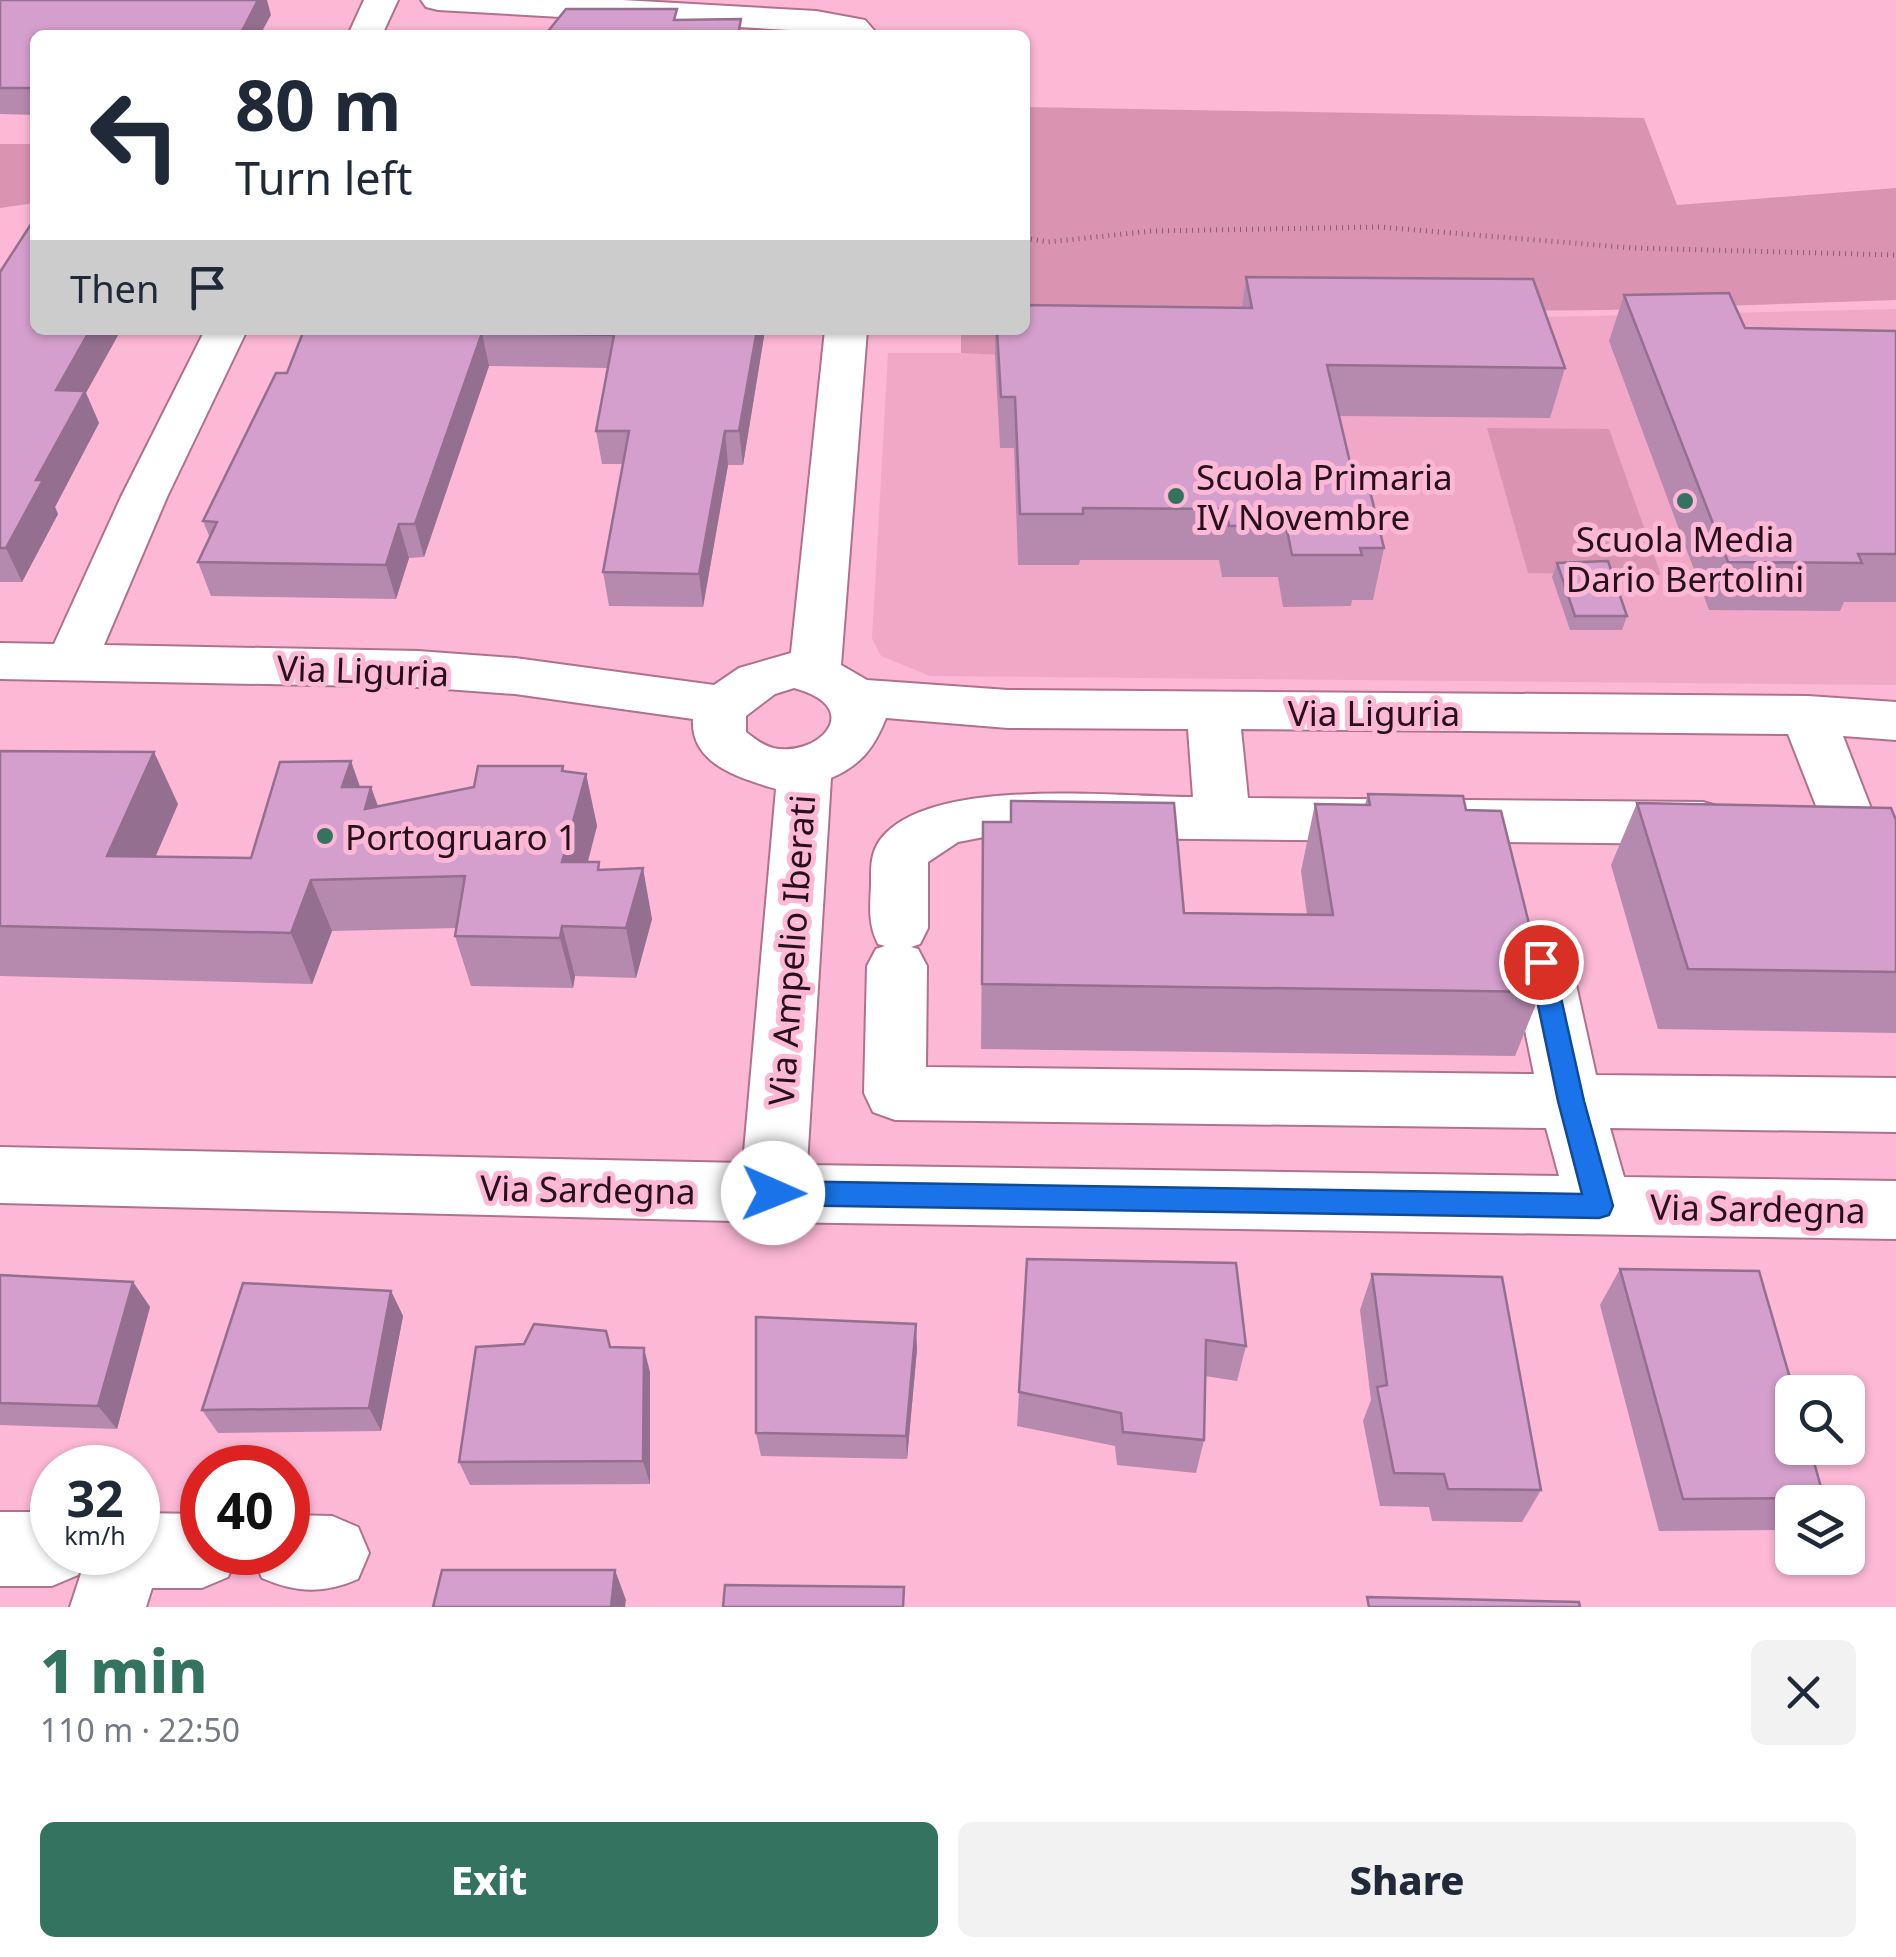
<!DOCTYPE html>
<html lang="en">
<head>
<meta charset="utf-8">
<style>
  body { margin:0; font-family:"Noto Sans",sans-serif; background:#f2f2f3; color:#1f2937; height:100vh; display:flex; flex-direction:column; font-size:38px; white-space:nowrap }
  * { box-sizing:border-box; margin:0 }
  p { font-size:32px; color:#747a83 }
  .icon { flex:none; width:55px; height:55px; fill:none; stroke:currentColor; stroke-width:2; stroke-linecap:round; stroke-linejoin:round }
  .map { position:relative; height:1607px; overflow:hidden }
  .details { display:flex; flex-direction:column; background:#fff; flex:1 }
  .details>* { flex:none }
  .top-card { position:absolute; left:30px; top:30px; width:1000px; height:305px; border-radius:15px; box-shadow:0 2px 8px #0004; background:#fff; color:#1f2937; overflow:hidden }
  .buttons { position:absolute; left:1775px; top:1375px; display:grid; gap:20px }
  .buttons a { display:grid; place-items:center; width:90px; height:90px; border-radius:15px; background:#fff; box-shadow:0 2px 8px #0004; font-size:50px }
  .speed { position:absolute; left:30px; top:1445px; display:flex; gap:20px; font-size:50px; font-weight:700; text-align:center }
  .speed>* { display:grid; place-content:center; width:130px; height:130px; border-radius:50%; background:#fff; box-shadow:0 2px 8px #0004; line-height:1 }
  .speed small { font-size:25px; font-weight:400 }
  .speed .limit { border:15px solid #d22; background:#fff; color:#111 }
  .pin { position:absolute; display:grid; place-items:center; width:85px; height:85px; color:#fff; margin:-42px; border:5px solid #fff; border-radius:50%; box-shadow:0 2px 10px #0007 }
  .me { position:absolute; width:110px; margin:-55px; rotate:91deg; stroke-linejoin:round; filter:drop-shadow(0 0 8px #0008) }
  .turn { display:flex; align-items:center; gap:35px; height:210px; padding:0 40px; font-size:45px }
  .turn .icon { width:130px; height:130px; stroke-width:2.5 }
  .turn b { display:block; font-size:70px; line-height:85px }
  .then { display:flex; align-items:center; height:95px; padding:0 40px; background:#0003; gap:20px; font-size:38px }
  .round { display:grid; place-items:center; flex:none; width:105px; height:105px; border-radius:15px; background:#f2f2f3 }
  .overview { display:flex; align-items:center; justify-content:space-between; height:170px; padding:0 40px }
  h1 { font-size:60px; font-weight:800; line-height:75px; color:#337360 }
  .button { display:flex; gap:20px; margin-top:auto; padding:20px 40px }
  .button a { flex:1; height:115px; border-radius:15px; background:#337360; color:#fff; font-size:40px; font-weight:800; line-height:115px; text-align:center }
  .button a+a { background:#f2f2f3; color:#1f2937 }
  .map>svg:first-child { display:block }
  .built { fill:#f1a8c7 }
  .green { fill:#da94b2 }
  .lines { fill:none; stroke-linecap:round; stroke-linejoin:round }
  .minor-casing { stroke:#af728d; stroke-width:4 }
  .path { stroke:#875c6f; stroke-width:5; stroke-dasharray:1 5; stroke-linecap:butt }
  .minor { fill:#fff; fill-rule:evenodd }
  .wall { fill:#b689af }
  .shaded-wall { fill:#946f8f }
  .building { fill:#d49fcc; stroke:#946f8f; stroke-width:2.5 }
  .route { fill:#1a73e8; stroke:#114b97; stroke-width:2.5 }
  .poi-dot { fill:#337360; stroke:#fcb8d5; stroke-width:4 }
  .labels { text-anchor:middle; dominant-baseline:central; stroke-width:10; stroke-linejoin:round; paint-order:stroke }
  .poi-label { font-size:35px; fill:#27101b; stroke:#fcb8d5; text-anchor:start }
  .street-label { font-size:35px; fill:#27101b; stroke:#fcb8d5 }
</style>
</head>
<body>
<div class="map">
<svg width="1896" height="1607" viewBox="0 0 1896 1607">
  <rect width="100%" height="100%" fill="#fcb8d5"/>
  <path class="built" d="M 1896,309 L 1896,685 L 930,676 L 881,656 L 872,639 L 888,353 L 961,353 L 1418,320 Z"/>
  <path class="green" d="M 1025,107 L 1644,118 L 1677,205 L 1896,188 L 1896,300 L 1607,310 L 1303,313 L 1003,355 L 961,353 L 961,330 L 1025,330 Z
    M 0,144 L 35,144 L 35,203 L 0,208 Z
    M 1487,428 L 1609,429 L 1661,575 L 1528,573 Z"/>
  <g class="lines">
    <defs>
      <path id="minor" d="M 364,0 L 398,0 L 382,35 L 348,35 Z
        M 421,0 L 622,0 L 816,11 L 865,20 L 878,35 L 438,10 L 426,7 Z
        M 205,330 L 247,330 L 167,497 L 104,645 L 418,651 L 515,658 L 714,685 L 739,668 L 791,653 L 825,330 L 867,330 L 841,665 L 867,680 L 1008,690 L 1808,696 L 1896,702 L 1896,740 L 1843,736 L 1877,824 L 1869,839 L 1849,845 L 1829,839 L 1788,734 L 1241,729 L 1248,798 L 1703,802 L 1723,808 L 1731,823 L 1723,838 L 1703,844 L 984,837 L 958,842 L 928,862 L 928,928 L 920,944 L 911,947 L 918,949 L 927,966 L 926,1067 L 1534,1074 L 1511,962 L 1520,945 L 1541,938 L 1562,945 L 1571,962 L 1596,1075 L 1896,1078 L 1896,1132 L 1610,1128 L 1624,1177 L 1896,1181 L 1896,1239 L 773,1222 L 0,1203 L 0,1147 L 743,1163 L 776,789 C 741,778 690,765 693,719 L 515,694 L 418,687 L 0,679 L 0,643 L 54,644 L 121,497 ZM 794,688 C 868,708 817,758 773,748 C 762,745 754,738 746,732 L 746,716 L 775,694 ZM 886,718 L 1008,728 L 1188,729 L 1193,797 C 1118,797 928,775 880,840 C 870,854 871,869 871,885 C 870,907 868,924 878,944 L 885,946 L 876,949 L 867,966 L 864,1093 L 873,1112 L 895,1120 L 1546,1128 L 1559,1176 L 807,1165 L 831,778 C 861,765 874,748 886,718 Z
        M 0,1512 L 52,1512 L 52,1552 L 88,1552 L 78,1575 L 52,1586 L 0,1586 Z
        M 138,1513 L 202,1514 L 202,1552 L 239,1552 L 228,1577 L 202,1588 L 152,1588 L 146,1607 L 70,1607 L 88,1552 L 138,1552 Z
        M 288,1515 L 332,1516 L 358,1527 L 369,1553 L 358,1579 C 324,1594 296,1593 262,1578 L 251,1552 L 288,1552 Z"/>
    </defs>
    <use href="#minor" class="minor-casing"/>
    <path class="path" d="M 1025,238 L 1048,242 L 1152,231 L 1380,227 L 1632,248 L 1896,255"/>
    <use href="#minor" class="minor"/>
  </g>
  <path class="wall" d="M 0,0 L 271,15 L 35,35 L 35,115 L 0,114 Z
    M 0,272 L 86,393 L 99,423 L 55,507 L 58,514 L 22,582 L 0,582 Z
    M 1246,277 L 1565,368 L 1550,418 L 1339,416 L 1353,475 L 1384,548 L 1373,600 L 1352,600 L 1351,606 L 1283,607 L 1278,577 L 1222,577 L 1219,560 L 1080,560 L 1079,565 L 1018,565 L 1014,448 L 1000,448 L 995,355 L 995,330 L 1025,330 L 1242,308 Z
    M 1624,295 L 1745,328 L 1896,331 L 1896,602 L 1844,602 L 1840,611 L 1709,610 L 1609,341 Z
    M 304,330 L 765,330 L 743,465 L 728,465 L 703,607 L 609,606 L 603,572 L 623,464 L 602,464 L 596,431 L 608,368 L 489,366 L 424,557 L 409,558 L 396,599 L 211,596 L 198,562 L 210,538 L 203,521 L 287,373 Z
    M 1557,563 L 1627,616 L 1622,630 L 1570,630 L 1552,577 Z
    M 0,751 L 178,804 L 155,857 L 251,858 L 360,787 L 371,787 L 378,806 L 564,771 L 586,774 L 597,826 L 588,862 L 601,870 L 652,919 L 636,978 L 575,976 L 573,988 L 471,986 L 455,936 L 457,928 L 332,931 L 312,984 L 0,976 Z
    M 1368,794 L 1466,810 L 1538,960 L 1535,968 L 1541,992 L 1515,1056 L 981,1049 L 983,822 L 1010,822 L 1011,801 L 1184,913 L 1307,915 L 1301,871 L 1315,804 L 1365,805 Z
    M 1637,803 L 1896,820 L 1896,1033 L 1658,1029 L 1611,865 Z
    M 1027,1259 L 1246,1346 L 1237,1381 L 1205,1376 L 1204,1440 L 1196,1473 L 1117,1465 L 1115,1446 L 1017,1426 Z
    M 1620,1269 L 1824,1498 L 1820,1502 L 1792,1502 L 1792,1530 L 1659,1531 L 1600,1305 Z
    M 1372,1274 L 1541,1490 L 1522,1522 L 1432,1521 L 1429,1507 L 1380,1506 L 1363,1421 L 1371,1400 L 1360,1310 Z
    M 0,1275 L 133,1282 L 150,1307 L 117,1429 L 0,1425 Z
    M 391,1291 L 403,1316 L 381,1431 L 218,1433 L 202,1410 Z
    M 606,1331 L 611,1347 L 650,1372 L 650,1484 L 470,1485 L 459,1462 L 524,1344 Z
    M 917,1349 L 907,1459 L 761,1456 L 756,1433 Z"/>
  <path class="shaded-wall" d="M 258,0 L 267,0 L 271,15 L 260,35 L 240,35 Z
    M 90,330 L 121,330 L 86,393 L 99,423 L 55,507 L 58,514 L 22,582 L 6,548 L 36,480 L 56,390 Z
    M 757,330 L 765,330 L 743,465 L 739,431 Z
    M 482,333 L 489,366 L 424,557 L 415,524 Z
    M 725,431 L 728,465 L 703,607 L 699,574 Z
    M 399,524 L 409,558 L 396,599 L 386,565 Z
    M 154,752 L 178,804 L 134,907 L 107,856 Z
    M 351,761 L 366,804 L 371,787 L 389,838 L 342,787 Z
    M 563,766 L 574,817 L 586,774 L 597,826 L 574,913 L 562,862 Z
    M 643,868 L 652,919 L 636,978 L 626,928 Z
    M 311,880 L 332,931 L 312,984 L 291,933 Z
    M 562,926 L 575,976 L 573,988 L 560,938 Z
    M 133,1282 L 150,1307 L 117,1429 L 98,1406 Z
    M 391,1291 L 403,1316 L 381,1431 L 369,1408 Z
    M 916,1324 L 917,1349 L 907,1459 L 906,1436 Z
    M 644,1348 L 650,1372 L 650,1484 L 643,1461 Z
    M 615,1570 L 626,1600 L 625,1607 L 611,1607 Z"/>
  <path class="building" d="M 0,0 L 258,0 L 240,35 L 35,35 L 35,88 L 0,88 Z
    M 566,9 L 677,9 L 674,20 L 741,19 L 738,35 L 545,35 Z
    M 35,218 L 35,330 L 90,330 L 56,390 L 85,391 L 36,480 L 43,480 L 6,548 L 0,548 L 0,272 Z
    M 1246,277 L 1533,279 L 1565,368 L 1327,365 L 1353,475 L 1366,475 L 1384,548 L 1360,548 L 1362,555 L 1292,555 L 1286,525 L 1229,526 L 1226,509 L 1083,508 L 1083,514 L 1020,514 L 1015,397 L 1001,397 L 997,330 L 1025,330 L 1025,305 L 1252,308 Z
    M 1729,293 L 1745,328 L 1896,331 L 1896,554 L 1858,554 L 1862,563 L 1728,562 L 1624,295 Z
    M 304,330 L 757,330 L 739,431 L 725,431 L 699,574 L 603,572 L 629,431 L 596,431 L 614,335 L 482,333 L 415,524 L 399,524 L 386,565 L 198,562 L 217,522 L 203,521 L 276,373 L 287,373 Z
    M 1608,561 L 1627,616 L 1575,616 L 1557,563 Z
    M 0,751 L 154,752 L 107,856 L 251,858 L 280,762 L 351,761 L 342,787 L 371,787 L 365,809 L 474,787 L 478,766 L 563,766 L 562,771 L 586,774 L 562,862 L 599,862 L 598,870 L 643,868 L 626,928 L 562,926 L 560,938 L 455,936 L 465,876 L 311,880 L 291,933 L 0,926 Z
    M 1368,794 L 1463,796 L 1466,810 L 1501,811 L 1538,960 L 1533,960 L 1541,992 L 982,984 L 983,822 L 1011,822 L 1011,801 L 1174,803 L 1184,913 L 1333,915 L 1315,804 L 1370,805 Z
    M 1637,803 L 1891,808 L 1896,820 L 1896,972 L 1688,969 Z
    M 1027,1259 L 1236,1263 L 1246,1346 L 1206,1340 L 1204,1440 L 1123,1432 L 1121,1413 L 1019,1392 Z
    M 1620,1269 L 1759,1271 L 1794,1392 L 1792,1392 L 1792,1448 L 1810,1448 L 1824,1498 L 1683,1499 Z
    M 1372,1274 L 1502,1277 L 1541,1490 L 1448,1489 L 1444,1474 L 1394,1473 L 1377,1387 L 1387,1385 Z
    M 0,1275 L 133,1282 L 98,1406 L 0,1403 Z
    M 243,1283 L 391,1291 L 369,1408 L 202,1410 Z
    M 756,1317 L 916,1324 L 906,1436 L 756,1433 Z
    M 534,1324 L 606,1331 L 610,1347 L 644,1348 L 643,1461 L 459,1462 L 476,1347 L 524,1344 Z
    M 442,1570 L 615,1570 L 611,1607 L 433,1607 Z
    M 725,1585 L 904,1587 L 903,1607 L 723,1607 Z
    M 1367,1597 L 1579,1602 L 1580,1607 L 1369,1607 Z"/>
  <path class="route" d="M 1541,952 L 1550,955 L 1553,962 L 1584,1101 L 1613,1206 L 1609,1215 L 1599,1218 L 773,1205 L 764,1201 L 760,1193 L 764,1185 L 773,1181 L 1582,1194 L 1558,1101 L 1529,962 L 1533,955 Z"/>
  <g class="poi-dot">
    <circle cx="1176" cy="496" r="10"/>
    <circle cx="1685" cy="501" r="10"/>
    <circle cx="325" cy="836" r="10"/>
  </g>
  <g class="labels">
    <g class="poi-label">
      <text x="1196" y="476">Scuola Primaria<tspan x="1196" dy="40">IV Novembre</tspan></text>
      <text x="1685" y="538" text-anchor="middle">Scuola Media<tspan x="1685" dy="40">Dario Bertolini</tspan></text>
      <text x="345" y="836">Portogruaro 1</text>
    </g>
    <g class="street-label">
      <text transform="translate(363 670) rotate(2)">Via Liguria</text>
      <text x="1374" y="712">Via Liguria</text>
      <text transform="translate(791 950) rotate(-86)">Via Ampelio Iberati</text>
      <text transform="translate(588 1189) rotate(1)">Via Sardegna</text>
      <text transform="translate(1758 1208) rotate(1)">Via Sardegna</text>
    </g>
  </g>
</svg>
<div class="buttons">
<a><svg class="icon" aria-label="search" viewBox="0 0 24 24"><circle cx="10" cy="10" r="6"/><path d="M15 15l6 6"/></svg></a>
<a><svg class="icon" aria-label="layers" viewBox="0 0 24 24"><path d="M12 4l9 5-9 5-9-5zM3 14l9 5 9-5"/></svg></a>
</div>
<div class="speed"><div>32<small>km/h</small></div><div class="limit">40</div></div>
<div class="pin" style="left:1541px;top:962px;background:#d93025"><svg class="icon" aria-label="arrive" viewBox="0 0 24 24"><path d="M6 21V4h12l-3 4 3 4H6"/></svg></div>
<svg class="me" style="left:773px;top:1193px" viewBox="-20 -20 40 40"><circle r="19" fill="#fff"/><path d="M0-13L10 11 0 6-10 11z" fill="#1a73e8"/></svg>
<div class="top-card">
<div class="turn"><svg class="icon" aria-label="left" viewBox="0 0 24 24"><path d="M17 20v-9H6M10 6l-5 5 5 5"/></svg><div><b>80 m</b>Turn left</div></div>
<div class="then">Then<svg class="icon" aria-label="arrive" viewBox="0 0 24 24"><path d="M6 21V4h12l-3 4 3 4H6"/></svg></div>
</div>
</div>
<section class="details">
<div class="overview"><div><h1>1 min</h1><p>110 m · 22:50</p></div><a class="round"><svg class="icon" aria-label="close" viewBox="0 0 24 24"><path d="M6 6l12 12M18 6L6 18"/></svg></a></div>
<div class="button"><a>Exit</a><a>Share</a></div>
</section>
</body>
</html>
